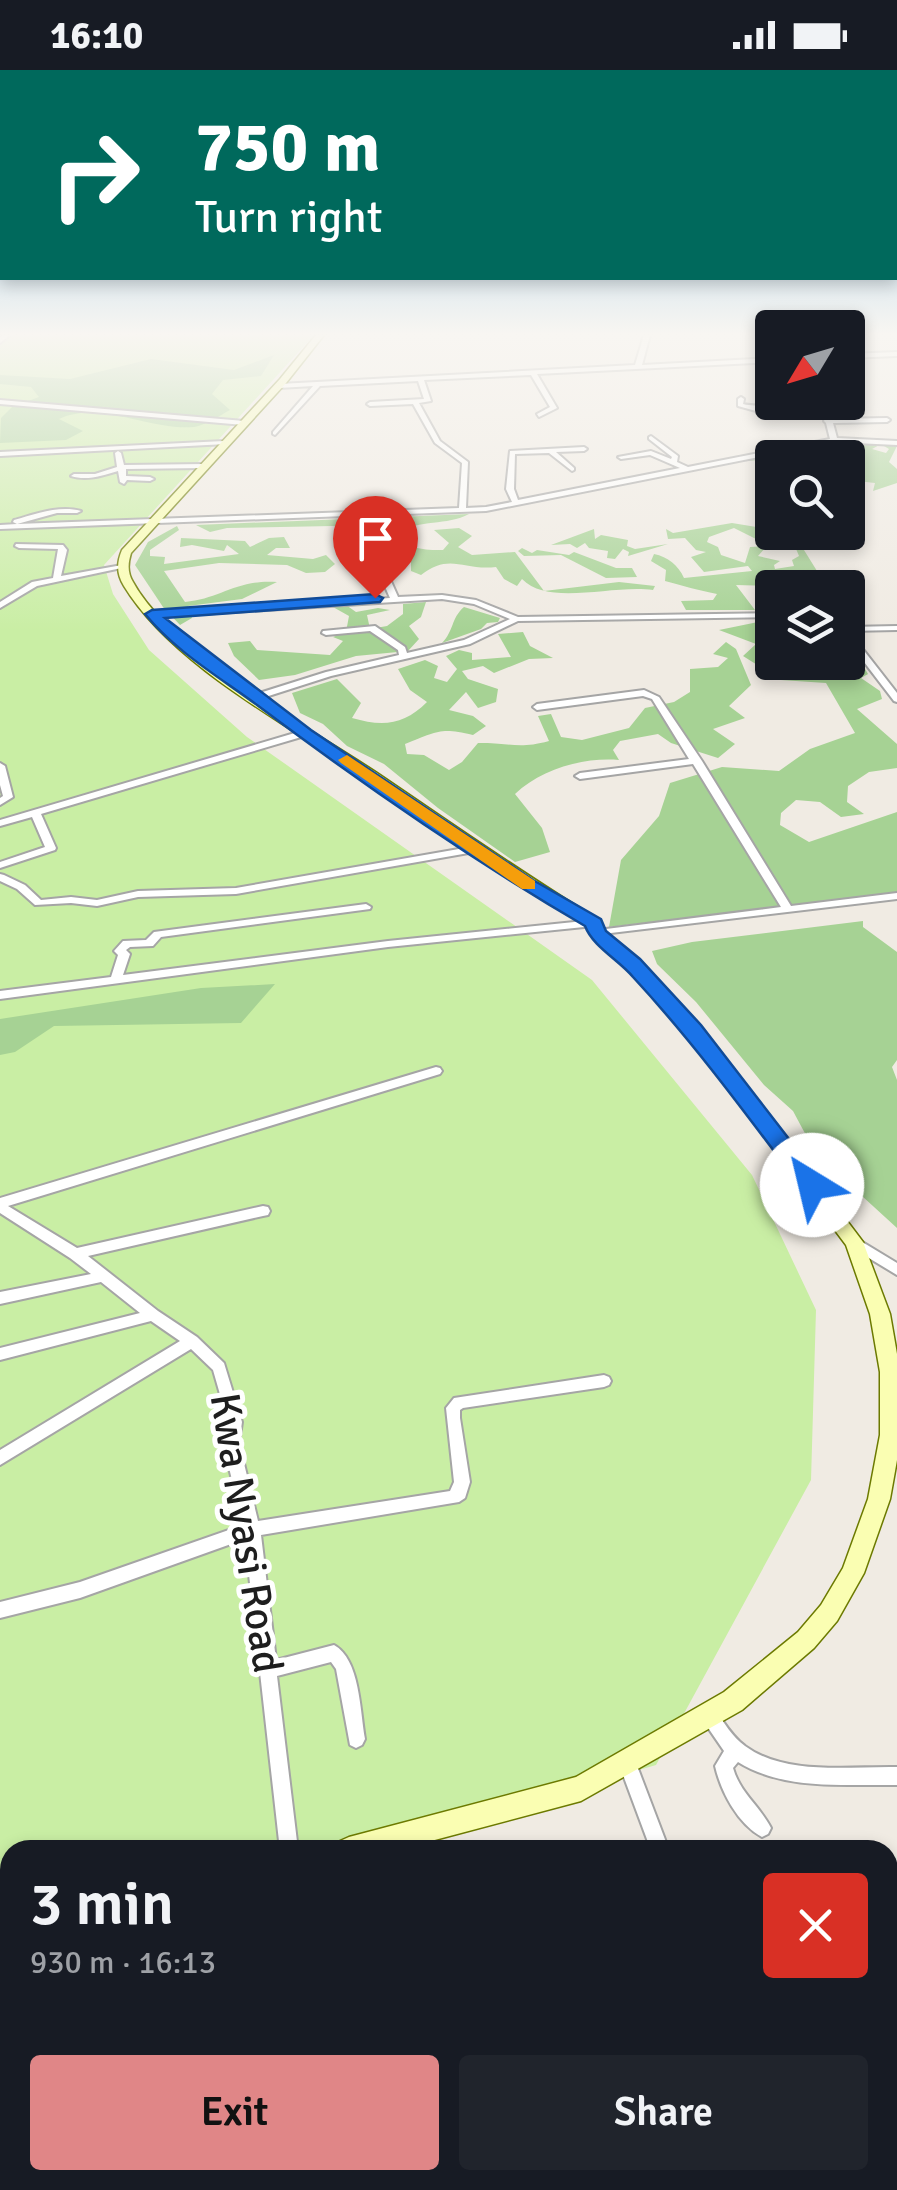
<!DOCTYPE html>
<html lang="en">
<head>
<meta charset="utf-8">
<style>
  body { margin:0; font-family:Signika,sans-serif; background:#20242c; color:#f1f3f6; height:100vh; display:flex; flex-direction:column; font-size:38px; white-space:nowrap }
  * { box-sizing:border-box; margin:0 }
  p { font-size:32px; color:#9ea1a6 }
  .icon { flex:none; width:55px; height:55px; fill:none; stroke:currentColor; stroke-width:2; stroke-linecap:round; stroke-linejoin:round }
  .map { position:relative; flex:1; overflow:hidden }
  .sheet { position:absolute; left:0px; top:1770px; width:898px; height:350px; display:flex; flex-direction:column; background:#171b24; border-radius:30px 30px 0 0; box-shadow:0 5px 15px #0003 }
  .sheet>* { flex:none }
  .banner { position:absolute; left:0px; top:0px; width:898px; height:210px; box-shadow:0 5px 15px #0003; background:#00695c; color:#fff; overflow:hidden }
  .needle { width:65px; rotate:232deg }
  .tools { position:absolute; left:755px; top:240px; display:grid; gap:20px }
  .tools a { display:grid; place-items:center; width:110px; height:110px; border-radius:10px; background:#171b24; box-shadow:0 5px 15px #0003; font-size:50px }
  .pin { position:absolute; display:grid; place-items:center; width:85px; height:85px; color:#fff; margin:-102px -42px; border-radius:50% 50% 50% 0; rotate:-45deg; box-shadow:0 0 10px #0007 }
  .pin .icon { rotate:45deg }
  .me { position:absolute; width:110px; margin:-55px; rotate:324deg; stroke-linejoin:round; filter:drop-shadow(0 0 8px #0008) }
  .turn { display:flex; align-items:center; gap:35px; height:210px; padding:0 30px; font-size:45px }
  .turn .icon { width:130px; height:130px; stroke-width:2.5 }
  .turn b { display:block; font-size:70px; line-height:85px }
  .round { display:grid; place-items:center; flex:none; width:105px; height:105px; border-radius:10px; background:#20242c }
  .head { display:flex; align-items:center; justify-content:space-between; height:170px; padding:0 30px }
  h1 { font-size:60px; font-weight:600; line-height:75px }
  .cta { display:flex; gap:20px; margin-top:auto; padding:20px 30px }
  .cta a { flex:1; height:115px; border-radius:10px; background:#e08687; color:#111; font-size:40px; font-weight:600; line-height:115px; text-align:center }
  .cta a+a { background:#20242c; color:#f1f3f6 }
  .status { display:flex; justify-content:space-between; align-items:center; height:70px; padding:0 50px; background:#171b24; direction:ltr }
  .status svg { height:28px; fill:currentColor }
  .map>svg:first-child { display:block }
  .grass { fill:#c9eea4 }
  .forest { fill:#a6d294 }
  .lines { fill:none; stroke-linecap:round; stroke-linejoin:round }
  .street-casing { stroke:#a5a5a5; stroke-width:4 }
  .secondary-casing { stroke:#6c7a00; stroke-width:3 }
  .street { fill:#fff; fill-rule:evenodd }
  .secondary { fill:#fafeb2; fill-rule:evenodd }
  .route { fill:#1a73e8; stroke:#114b97; stroke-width:2.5 }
  .slow { fill:#f59e0b }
  .labels { text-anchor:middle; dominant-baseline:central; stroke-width:10; stroke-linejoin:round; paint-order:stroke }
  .near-street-label { font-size:42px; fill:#1e1e1e; stroke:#fff }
</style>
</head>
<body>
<div class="status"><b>16:10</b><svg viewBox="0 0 49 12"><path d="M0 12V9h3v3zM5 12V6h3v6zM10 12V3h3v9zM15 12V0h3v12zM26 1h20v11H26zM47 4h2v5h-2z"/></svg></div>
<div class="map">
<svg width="897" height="2120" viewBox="0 0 897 2120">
  <rect width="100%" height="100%" fill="#f0ebe3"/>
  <path class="grass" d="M 0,265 L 314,265 L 104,495 L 113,524 L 149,580 L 247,667 L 592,910 L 752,1105 L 816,1240 L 811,1410 L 656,1695 L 364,1780 L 10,1780 L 10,1887 L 0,1888 Z"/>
  <path class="forest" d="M 274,285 L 261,306 L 223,310 L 212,324 L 230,340 C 219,346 206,355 194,357 C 151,361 99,330 59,349 L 83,361 L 66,370 L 0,373 L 1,348 L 12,337 L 39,327 L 31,317 L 0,314 L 0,305 L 70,309 L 151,289 L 234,300 Z
    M 883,373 L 872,379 L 886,383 L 889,379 L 884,376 L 897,376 L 889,392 L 897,399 L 897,413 L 873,421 L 875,413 L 848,410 L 848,388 L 838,380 L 814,387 L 744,391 L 839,374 Z
    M 469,444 C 447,456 419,449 398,463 C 410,480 423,480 443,480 L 449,473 L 434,460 L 459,458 L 472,466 L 458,477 L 472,485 L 515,482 L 544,521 L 619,512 L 655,516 L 653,520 C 613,514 549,537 522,509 L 517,516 L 504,509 L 496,497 C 463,501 450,482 421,505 L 411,501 L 411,491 C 389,486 373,495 353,488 L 363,472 L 379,475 L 379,464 L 333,456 L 227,458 L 210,462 L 196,455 Z
    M 732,453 L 769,459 L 772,453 L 772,462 L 796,463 L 806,469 L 783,470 L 777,465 L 764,473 L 734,458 L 709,467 L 707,472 L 718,477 L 721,485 L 745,493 L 750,477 L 767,476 L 758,486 L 780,491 L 774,495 L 775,499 L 794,496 L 792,490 L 799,486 L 794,474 L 799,472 L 822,509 L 814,517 L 736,515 L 755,540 L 686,540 L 681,531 L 713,530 L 717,524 C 698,520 683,516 665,511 L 666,500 L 651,491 L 654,484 C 668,487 678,495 684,508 L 752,501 L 748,496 L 704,502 L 691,487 L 706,482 L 696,480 L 685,468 L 668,469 L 666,459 L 673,463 Z
    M 177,456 L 179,460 L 150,480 L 150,486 L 165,487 L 164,494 L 239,484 L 227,475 L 224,481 L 192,475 L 180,477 L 181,468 L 245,471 L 250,477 L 269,468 L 284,467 L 290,478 L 276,478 L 267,485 L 313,489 L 326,485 L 335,494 L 325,502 L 306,503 L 287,495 L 219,493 L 164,501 L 185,532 C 220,529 237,509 277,512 L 242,529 L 188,536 L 192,548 L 180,555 L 163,537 L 135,495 L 148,472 Z
    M 594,459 L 595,469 L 601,465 L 628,470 L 627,476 L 635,479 L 668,474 L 628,486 L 629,482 L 623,479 L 615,489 L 607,488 L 608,481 L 589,478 L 585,473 L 577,478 L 570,474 L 551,475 Z
    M 522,478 L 532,483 L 537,480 L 569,485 L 574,482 L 616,498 L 632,498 L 637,507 L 606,508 L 561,485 L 524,486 L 518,481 Z
    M 426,532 L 421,547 L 409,556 L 419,569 L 408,581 L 356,586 L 295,605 L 259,610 L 234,586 L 228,573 L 250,571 L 257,580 L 330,585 L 343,571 L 333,567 L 346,562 L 349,546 L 333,537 L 346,535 L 356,542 L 378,538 L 390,540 L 367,545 L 370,559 L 387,556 L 403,544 L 403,534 Z
    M 464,537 L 500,548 L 498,552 L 487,553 L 481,559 L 442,573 C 454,561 451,548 464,537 Z
    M 758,552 L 772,553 L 772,599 C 787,605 801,608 815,601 L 803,593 L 829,597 L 839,593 L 841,598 L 865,599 L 868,604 L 861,608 L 880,621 L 882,629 L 857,639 L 897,674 L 897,698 L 869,702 L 848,716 L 847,732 L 864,744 L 841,747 L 820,732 L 796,730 L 781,743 L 780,755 L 809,772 L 897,742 L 897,822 L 609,857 L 621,790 L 659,746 L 670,713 L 722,697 L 779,701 L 810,679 L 855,663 L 826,613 L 781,610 L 743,586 L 756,574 L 719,560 Z
    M 523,562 L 530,576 L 553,588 L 529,589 L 494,603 L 483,596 L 462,601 L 468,609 L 498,619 L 496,632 L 478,638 L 466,622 L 449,640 L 473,646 L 486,656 L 473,665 C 439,657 437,662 405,674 L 407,684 L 424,685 L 449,700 L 462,692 L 478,673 C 510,672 516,680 549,671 L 538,646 L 551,644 L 561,667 L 582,670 L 629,658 L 645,638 L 674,632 L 690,622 L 690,599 L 718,597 L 728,588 L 713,584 L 726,572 L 736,579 L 751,615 L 729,636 L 745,648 L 713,659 L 735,674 L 718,688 L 671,673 L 658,664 L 620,671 L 613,680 L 619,690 C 584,687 541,699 515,724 L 542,758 L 550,782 L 515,792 L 438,738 L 384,694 L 347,676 L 323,654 L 300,643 L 292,623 L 337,609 L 361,633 L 352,648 C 383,657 404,655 427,632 L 410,620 L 398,599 L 425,590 L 438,596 L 434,608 L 447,612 L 457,599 L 446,586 L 459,580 L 472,583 L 472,590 L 511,587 L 498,564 Z
    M 863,851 L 863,857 L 897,882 L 897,990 L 892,997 L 897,1010 L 897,1158 L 816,1084 L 793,1041 L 764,1015 L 696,932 L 657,894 L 652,881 L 692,872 Z
    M 275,914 L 241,953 L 54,956 L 15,982 L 0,985 L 0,949 L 201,918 Z
    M 247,2110 L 689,2110 L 692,2120 L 248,2120 Z"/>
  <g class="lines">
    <defs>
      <path id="street" d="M 4,265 L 10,265 L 0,273 L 0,268 Z
        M 644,265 L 650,265 L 642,295 L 772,288 L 772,292 L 537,304 L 557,338 L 539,347 L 537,344 L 550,337 L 531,305 L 424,310 L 431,331 L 419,333 L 440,371 L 468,392 L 466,438 L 486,437 L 512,432 L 506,419 L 510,381 L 584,377 L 587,379 L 584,381 L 556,382 L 574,398 L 574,400 L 572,401 L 549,383 L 515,384 L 514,419 L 518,430 L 680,398 L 650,385 L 621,389 L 618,387 L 651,381 L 671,389 L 672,387 L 649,369 L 649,367 L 651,366 L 678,386 L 677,392 L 688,397 L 830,369 L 826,353 L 824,351 L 825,349 L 821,332 L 827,332 L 832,349 L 887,348 L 890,350 L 887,352 L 833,353 L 837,368 L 897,371 L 897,375 L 834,372 L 486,441 L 352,446 L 373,495 L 390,509 L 398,527 L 442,525 L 476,530 L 518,547 L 772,543 L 772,547 L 518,551 L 470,574 L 331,606 L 256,630 L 252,627 L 253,625 L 326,602 L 399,585 L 398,580 L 370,561 L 326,565 L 322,563 L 323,561 L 375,556 L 405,577 L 407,583 L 464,570 L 510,549 L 474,534 L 442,529 L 152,547 L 148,545 L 152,543 L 390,528 L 383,512 L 366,496 L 345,446 L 0,459 L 0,455 L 17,454 L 13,452 L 14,450 C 36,444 59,435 81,441 L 77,443 L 57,443 L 17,454 L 459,438 L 462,393 L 435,373 L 413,334 L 370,336 L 367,334 L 370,332 L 424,329 L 418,311 L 320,316 L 275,365 L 273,364 L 273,362 L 313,316 L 279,318 L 276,316 L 279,314 L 635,295 Z
        M 897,282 L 897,286 L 848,288 L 848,284 Z
        M 741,327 L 744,329 L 743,334 C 759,338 769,332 785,332 L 756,341 L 738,336 L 738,329 Z
        M 0,330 L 244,351 L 247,353 L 244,355 L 0,334 Z
        M 224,371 L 227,373 L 226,374 L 0,386 L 0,382 Z
        M 118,381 L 121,383 L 124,395 L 204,394 L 207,396 L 204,398 L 126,399 L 126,406 L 150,407 L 154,409 L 150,411 L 127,410 L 124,414 L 120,412 L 118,401 C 102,406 86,411 71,406 L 74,404 L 95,404 L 117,397 L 115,383 Z
        M 16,474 L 63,475 L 67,480 L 61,506 L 122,495 L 126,497 L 37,516 L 0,538 L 0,532 L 32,512 L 53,508 L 58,479 L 19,478 L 15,476 Z
        M 897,556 L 897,560 L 848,561 L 848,557 Z
        M 848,563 L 851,564 L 897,623 L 897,632 L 894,631 L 848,571 Z
        M 644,620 L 659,627 L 702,691 L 791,836 L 897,823 L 897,829 L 594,865 L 593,863 L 594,861 L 598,860 L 781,837 L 693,694 L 580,709 L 575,706 L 580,703 L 689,689 L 652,629 L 643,626 L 537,640 L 533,637 L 537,634 Z
        M 305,660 L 308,661 L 308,665 L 41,744 L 56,778 L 55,780 L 0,798 L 0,792 L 45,777 L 32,747 L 0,756 L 0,750 Z
        M 0,693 L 5,696 L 13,727 L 0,735 L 0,728 L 3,726 L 0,715 Z
        M 476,776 L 480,777 L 480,781 L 236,824 L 138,827 L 97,836 L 71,833 L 35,835 L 17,819 L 0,811 L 0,804 L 4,805 L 25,815 L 41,830 L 71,827 L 97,830 L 138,821 L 236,818 Z
        M 366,834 L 371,837 L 370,839 L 161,867 L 153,876 L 130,877 L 126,880 L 130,884 L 123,905 L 388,871 L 594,850 L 599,853 L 594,856 L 388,877 L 0,929 L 0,921 L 111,907 L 118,885 L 114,881 L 123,871 L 146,870 L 154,862 Z
        M 436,997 L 440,998 L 442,1001 L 440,1004 L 8,1136 L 77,1178 L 263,1136 L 268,1137 L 270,1141 L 268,1145 L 263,1146 L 88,1186 L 158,1241 L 197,1267 L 224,1293 L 242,1352 L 239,1373 L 258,1451 L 450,1421 L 454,1412 L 446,1338 L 454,1328 L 604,1305 L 609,1307 L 611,1311 L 609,1315 L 604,1317 L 463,1338 L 460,1340 L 460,1348 L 470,1412 L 465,1428 L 459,1432 L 261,1465 L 276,1590 L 334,1575 C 360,1589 360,1641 365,1669 L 362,1675 L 356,1678 L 350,1675 L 336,1599 L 331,1592 L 277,1606 L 298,1780 L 280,1780 L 245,1469 L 80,1528 L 0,1548 L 0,1532 L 80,1512 L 243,1455 L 223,1373 L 228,1352 L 213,1300 L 191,1279 L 0,1395 L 0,1380 L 180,1271 L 151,1251 L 0,1290 L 0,1278 L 140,1243 L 101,1212 L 0,1234 L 0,1222 L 91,1204 L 70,1188 L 0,1143 L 0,1128 Z
        M 854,1167 L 897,1193 L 897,1205 L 849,1176 L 847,1172 L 849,1168 Z
        M 709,1637 L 715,1640 C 724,1652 732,1667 745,1676 C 786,1706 849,1696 897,1697 L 897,1715 C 843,1714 785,1721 738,1692 L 733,1698 C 740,1723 760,1736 771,1758 L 768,1764 L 762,1767 C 738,1754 721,1722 715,1696 L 724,1681 L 700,1646 L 703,1640 Z
        M 628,1685 L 634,1688 L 669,1780 L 651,1780 L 619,1694 L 622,1688 Z
        M 897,1948 L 897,1971 L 888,1976 L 888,1953 Z"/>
      <path id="secondary" d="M 316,265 L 324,265 L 286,313 L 131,483 C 128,493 127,502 133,512 C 171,582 309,658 377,703 C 451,753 523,804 599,850 L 605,861 L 637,889 L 700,956 L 863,1172 L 890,1244 L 897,1284 L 897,1390 L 890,1429 L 864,1503 L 837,1551 L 814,1578 L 742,1640 L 581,1731 L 397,1780 L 336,1780 L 340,1771 L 349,1767 L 576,1707 L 724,1622 L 798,1562 L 821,1535 L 843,1498 L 868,1429 L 880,1365 L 880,1302 L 870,1244 L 846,1175 L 688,964 L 627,897 L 593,866 L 587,856 C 511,810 440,758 366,708 C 290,656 172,595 124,516 C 116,503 117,492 122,480 L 280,309 Z
        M 10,1856 L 10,1884 L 0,1887 L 0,1859 Z"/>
    </defs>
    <use href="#street" class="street-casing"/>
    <use href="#secondary" class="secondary-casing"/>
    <use href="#street" class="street"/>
    <use href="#secondary" class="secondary"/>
  </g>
  <linearGradient id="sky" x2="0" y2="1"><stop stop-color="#8bc0e5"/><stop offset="0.47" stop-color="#f8f6f2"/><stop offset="1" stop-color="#f8f6f2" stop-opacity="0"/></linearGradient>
  <rect width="897" height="562" fill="url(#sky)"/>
  <path class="route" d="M 375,524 L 383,528 L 380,532 L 165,548 L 311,660 L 533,810 L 601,849 L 606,861 L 640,889 L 701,955 L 820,1109 L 824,1115 L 820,1121 L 804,1121 C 749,1048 695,974 633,907 C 619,890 593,877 585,856 C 472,790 362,714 257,635 C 219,607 175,581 145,544 L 152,540 Z"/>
  <path class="slow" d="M 347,685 L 535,811 L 535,819 L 522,819 L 341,693 L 338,690 Z"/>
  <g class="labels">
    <g class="near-street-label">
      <text transform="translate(246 1463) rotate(81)">Kwa Nyasi Road</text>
    </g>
  </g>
</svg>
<div class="tools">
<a><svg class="needle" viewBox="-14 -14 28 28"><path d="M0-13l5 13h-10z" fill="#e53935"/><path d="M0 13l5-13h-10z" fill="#9ea1a6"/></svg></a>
<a><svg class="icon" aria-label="search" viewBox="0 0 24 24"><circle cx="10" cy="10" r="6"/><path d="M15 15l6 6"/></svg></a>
<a><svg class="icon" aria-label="layers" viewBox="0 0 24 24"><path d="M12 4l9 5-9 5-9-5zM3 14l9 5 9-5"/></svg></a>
</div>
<div class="pin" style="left:375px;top:528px;background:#d93025"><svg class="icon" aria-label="arrive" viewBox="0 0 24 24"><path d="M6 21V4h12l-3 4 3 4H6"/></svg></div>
<svg class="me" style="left:812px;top:1115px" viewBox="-20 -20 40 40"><circle r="19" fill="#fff"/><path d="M0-13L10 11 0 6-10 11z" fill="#1a73e8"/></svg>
<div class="banner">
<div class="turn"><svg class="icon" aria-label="right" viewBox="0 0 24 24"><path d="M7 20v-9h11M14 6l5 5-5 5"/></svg><div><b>750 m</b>Turn right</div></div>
</div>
<section class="sheet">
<div class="head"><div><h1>3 min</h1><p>930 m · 16:13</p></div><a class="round" style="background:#d93025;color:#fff"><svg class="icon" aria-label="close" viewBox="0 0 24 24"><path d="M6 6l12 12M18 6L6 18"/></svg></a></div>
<div class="cta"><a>Exit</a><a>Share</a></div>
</section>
</div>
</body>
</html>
